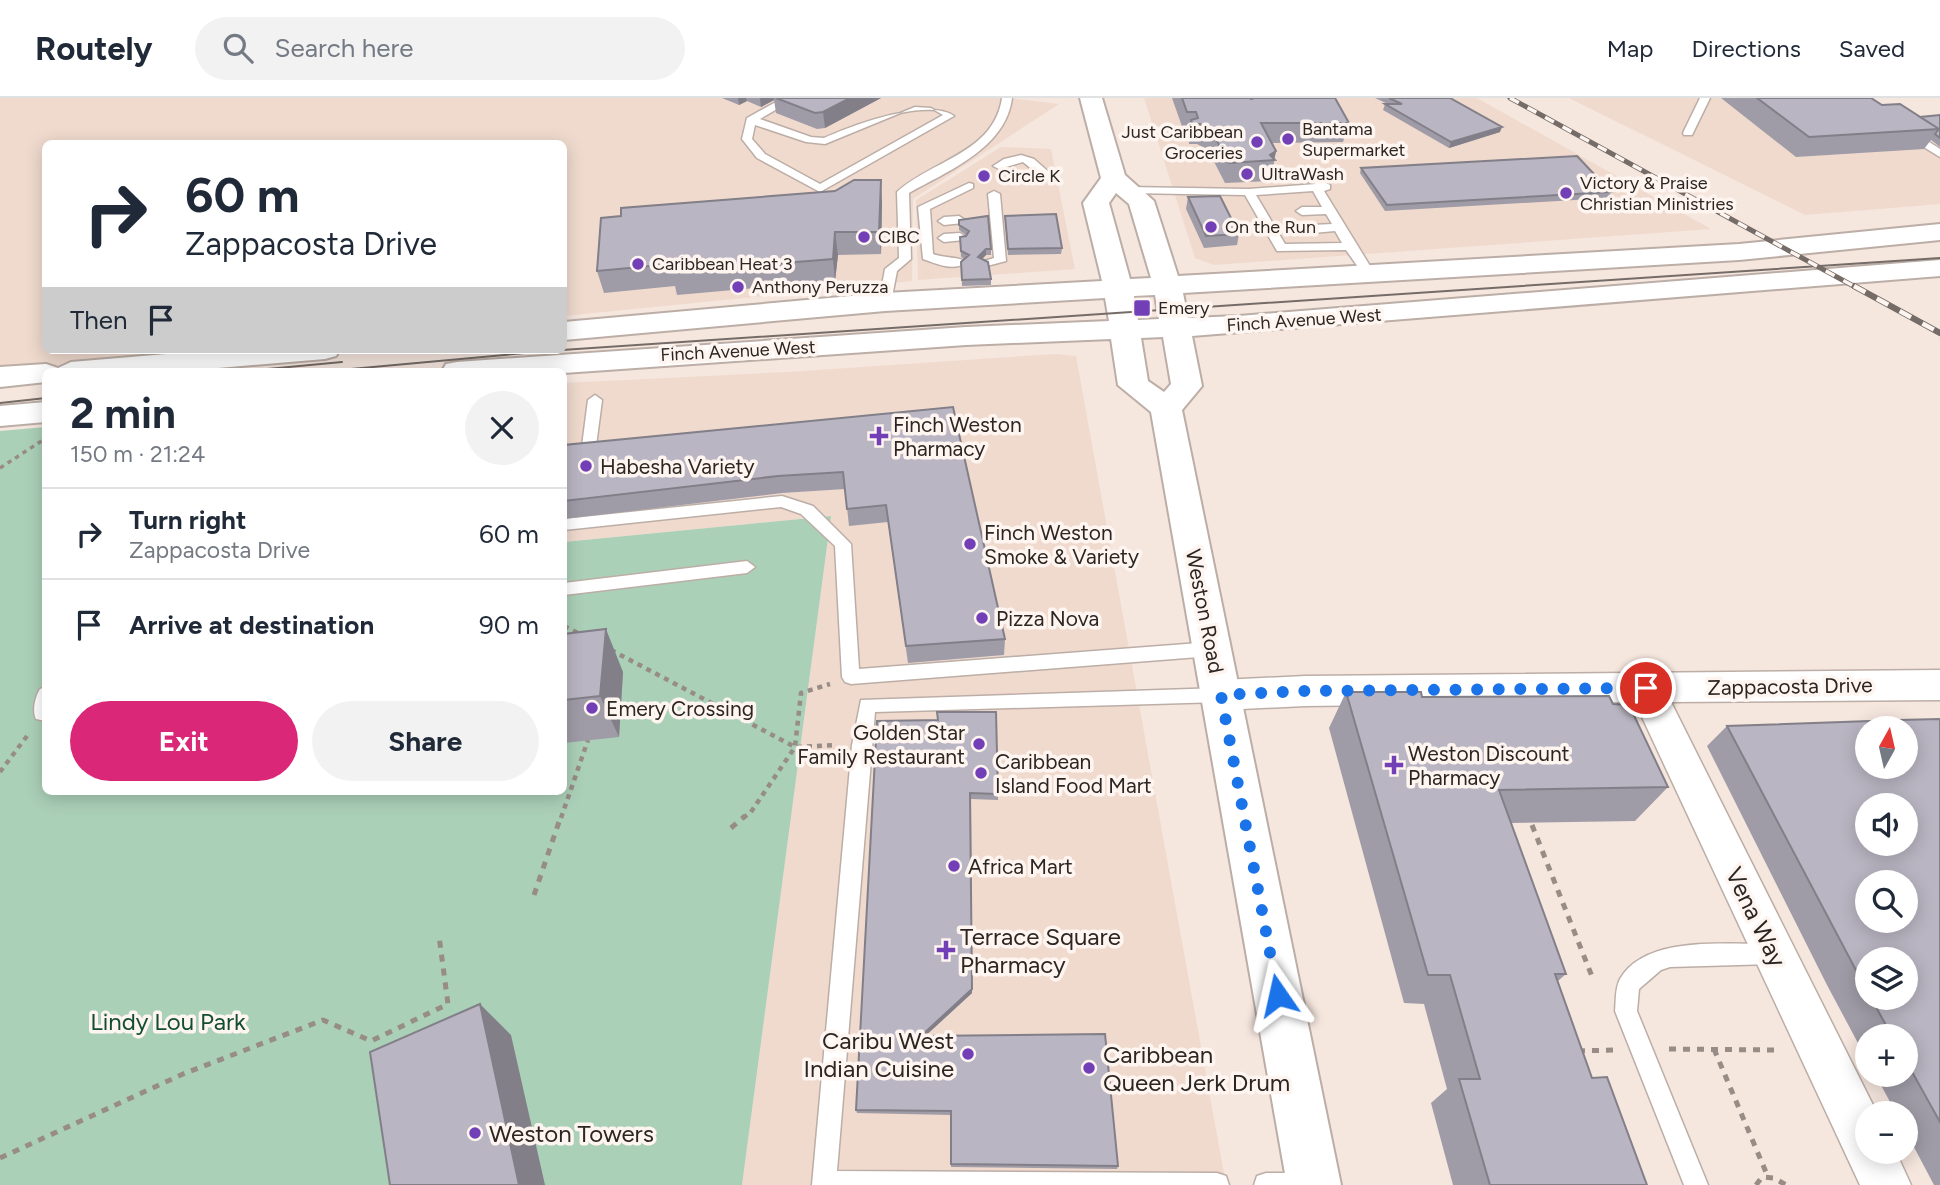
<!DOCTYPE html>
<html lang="en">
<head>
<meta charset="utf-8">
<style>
  body { margin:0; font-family:Figtree,sans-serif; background:#f2f2f3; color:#1f2937; height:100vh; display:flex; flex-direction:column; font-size:26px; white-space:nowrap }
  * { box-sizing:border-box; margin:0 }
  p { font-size:23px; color:#747a83 }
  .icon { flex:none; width:38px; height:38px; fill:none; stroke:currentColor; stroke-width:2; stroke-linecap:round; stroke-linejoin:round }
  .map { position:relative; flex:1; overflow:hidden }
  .side { position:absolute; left:42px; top:270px; width:525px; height:427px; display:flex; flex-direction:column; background:#fff; border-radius:10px; box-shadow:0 4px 18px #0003 }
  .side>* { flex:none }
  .top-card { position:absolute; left:42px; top:42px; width:525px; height:214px; border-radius:10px; box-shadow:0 4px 18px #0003; background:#fff; color:#1f2937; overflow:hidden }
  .needle { width:46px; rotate:8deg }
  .controls { position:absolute; left:1855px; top:618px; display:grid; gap:14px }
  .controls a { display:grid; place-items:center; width:63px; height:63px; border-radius:50%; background:#fff; box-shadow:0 4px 18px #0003; font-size:35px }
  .pin { position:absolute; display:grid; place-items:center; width:60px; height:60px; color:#fff; margin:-30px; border:4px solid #fff; border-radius:50%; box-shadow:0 2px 7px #0007 }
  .me { position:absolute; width:77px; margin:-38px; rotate:349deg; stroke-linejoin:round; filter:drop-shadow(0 0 5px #0008) }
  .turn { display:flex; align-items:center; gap:24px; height:147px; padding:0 28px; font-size:32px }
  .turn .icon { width:91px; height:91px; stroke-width:2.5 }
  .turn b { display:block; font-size:49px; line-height:60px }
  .then { display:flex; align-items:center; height:66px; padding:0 28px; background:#0003; gap:14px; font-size:26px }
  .round { display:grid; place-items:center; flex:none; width:74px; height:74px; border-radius:37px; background:#f2f2f3 }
  .summary { display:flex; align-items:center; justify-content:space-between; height:119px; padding:0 28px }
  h1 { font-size:42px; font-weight:700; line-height:52px }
  .cta { display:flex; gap:14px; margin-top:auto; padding:14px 28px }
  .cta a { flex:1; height:80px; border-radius:42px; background:#db2777; color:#fff; font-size:28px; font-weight:700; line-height:80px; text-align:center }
  .cta a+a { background:#f2f2f3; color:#1f2937 }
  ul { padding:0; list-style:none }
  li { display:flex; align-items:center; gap:21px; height:91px; padding:0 28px; border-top:2px solid #e0e1e3 }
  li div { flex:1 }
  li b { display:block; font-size:26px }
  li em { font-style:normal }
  header { display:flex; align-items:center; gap:42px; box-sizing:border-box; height:98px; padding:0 35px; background:#fff; border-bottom:2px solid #e0e1e3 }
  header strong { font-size:33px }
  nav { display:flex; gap:38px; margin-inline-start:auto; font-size:24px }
  .search { width:490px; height:63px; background:#f2f2f3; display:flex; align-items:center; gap:18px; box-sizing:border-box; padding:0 24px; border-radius:38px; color:#747a83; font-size:26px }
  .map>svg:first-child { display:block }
  .built { fill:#f0dace }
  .green { fill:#abd0b8 }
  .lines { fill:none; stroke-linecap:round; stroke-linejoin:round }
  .service-casing { stroke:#bcaea6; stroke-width:3 }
  .minor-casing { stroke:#bcaea6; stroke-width:3 }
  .secondary-casing { stroke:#bcaea6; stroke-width:4 }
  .path-far2 { stroke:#978c86; stroke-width:3.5; stroke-dasharray:4.5 4.5; stroke-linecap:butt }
  .path-far1 { stroke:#978c86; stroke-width:4.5; stroke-dasharray:5 5; stroke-linecap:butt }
  .path { stroke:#978c86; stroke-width:5; stroke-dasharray:7 7; stroke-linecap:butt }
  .service { fill:#fff; fill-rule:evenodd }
  .minor { fill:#fff; fill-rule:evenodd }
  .secondary { fill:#fff; fill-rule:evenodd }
  .tram { stroke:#756c67; stroke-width:2 }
  .rail-far1-casing { stroke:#756c67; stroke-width:5 }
  .rail-casing { stroke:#756c67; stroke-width:6 }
  .rail-far1 { stroke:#fef5f0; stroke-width:3.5; stroke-dasharray:10; stroke-linecap:butt }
  .rail { stroke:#fef5f0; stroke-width:4.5; stroke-dasharray:13; stroke-linecap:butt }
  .wall { fill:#9f9ca7; fill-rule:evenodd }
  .shaded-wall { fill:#827f88 }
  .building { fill:#b9b5c2; stroke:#827f88; stroke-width:2; fill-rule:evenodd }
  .route { stroke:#1a73e8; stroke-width:12; stroke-dasharray:0 21.6 }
  .poi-dot { fill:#723fb7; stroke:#fef5f0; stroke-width:2.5 }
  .labels { text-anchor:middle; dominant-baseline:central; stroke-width:7; stroke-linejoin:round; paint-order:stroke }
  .far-poi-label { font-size:18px; fill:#2c2623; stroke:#fef5f0; text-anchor:start }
  .far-street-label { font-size:18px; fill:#2c2623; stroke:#fef5f0 }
  .poi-label { font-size:21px; fill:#2c2623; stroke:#fef5f0; text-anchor:start }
  .street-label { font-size:21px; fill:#2c2623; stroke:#fef5f0 }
  .near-street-label { font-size:24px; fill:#2c2623; stroke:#fef5f0 }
  .near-poi-label { font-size:24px; fill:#2c2623; stroke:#fef5f0; text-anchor:start }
  .near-park-label { font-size:24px; fill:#114d2f; stroke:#fef5f0 }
</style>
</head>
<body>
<header>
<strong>Routely</strong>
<div class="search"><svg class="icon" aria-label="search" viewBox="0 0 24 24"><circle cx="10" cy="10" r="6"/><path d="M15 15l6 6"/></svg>Search here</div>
<nav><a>Map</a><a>Directions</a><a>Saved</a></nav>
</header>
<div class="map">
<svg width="1940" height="1087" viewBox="0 0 1940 1087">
  <rect width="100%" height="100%" fill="#f5e6de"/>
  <path class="built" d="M 0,0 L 1010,0 L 1059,6 L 913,101 L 912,183 L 564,218 L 564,46 L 46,46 L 46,252 L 272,252 L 0,271 Z
    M 1144,0 L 1477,0 L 1711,131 L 1214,167 L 1195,160 Z
    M 1569,0 L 1857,0 L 1940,56 L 1940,106 L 1805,117 Z
    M 1001,49 L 1051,51 L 1075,171 L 918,182 L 916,102 Z
    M 1055,256 L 1076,258 L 1226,1087 L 742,1087 L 831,418 L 564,444 L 564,285 L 787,274 Z"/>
  <path class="green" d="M 45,329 L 46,693 L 564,693 L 564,444 L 831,418 L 742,1087 L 0,1087 L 0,333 Z"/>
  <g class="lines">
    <defs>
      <path id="service" d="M 783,0 L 796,0 L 760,21 L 811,39 L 824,40 C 856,26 927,0 954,18 L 820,94 L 757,60 L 742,41 L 747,20 ZM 915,9 L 931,10 L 943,17 L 820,86 L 765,56 L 752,41 L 755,27 L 806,44 L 825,46 Z
        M 1002,0 L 1012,0 C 1006,50 948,73 909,95 L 911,161 L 897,173 L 891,204 L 890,207 L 880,207 L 879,204 L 885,171 L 899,160 L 897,94 C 932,62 994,55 1002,0 Z
        M 1700,0 L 1710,0 L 1692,37 L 1684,37 L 1683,35 Z
        M 1904,33 L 1912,33 L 1940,51 L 1940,59 L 1904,37 Z
        M 1021,57 L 1034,61 L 1052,77 L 1052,81 L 1044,81 L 1023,64 L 999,71 L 993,68 L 1004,61 Z
        M 1274,75 L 1309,76 L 1330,87 L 1330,91 L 1324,93 L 1375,176 L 1373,179 L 1365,179 L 1346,152 L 1277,153 L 1245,97 L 1128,95 L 1122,92 L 1128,89 L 1249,91 L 1316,86 L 1302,82 L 1270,80 L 1268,78 ZM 1313,93 L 1322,109 L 1302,109 L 1296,113 L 1302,117 L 1326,116 L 1332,126 L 1313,127 L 1307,131 L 1313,135 L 1335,133 L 1342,145 L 1285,146 L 1256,97 Z
        M 969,85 L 973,86 L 973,90 L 930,111 L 933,156 C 943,160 961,159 967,164 C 954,174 937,166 923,161 L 918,109 Z
        M 994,93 L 1000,96 L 1006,163 L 987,168 L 981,164 L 994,160 L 988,96 Z
        M 959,118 L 965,122 L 963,125 L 944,127 L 938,123 L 944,119 Z
        M 960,135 L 966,139 L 964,142 L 944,144 L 938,140 L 944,136 Z
        M 595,297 L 602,302 L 596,348 L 589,353 L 582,348 L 588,302 Z
        M 782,398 L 813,408 L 851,446 L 859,571 L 1212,544 L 1218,546 L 1221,551 L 1218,556 L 1212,558 L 851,586 L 845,584 L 842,579 L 835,448 L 801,416 L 781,409 L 564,432 L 564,421 Z
        M 747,463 L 755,469 L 747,475 L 564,497 L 564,485 Z
        M 46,589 L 46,623 L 36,621 C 32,613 35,599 40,591 Z
        M 1221,590 L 1227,592 L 1230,597 L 1227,602 L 1221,604 L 875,614 L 837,1073 L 1217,1075 L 1226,1078 L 1229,1087 L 812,1087 L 852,647 L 861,602 Z
        M 1773,846 L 1781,849 L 1784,856 L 1781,863 L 1773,866 L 1670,869 L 1661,872 L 1639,891 L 1637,913 L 1708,1087 L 1684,1087 L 1615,913 C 1616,903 1615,890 1620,881 C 1646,836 1729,847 1773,846 Z
        M 1266,1075 L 1310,1075 L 1319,1078 L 1322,1087 L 1254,1087 L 1257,1078 Z"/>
      <path id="minor" d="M 1940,572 L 1940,602 L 1671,604 L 1877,1015 L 1867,1015 L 1867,1054 L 1896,1054 L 1911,1087 L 1860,1087 L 1635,604 L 1305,608 L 1221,612 L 1208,607 L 1203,597 L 1208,587 L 1221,582 L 1305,578 Z"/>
      <path id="secondary" d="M 1080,0 L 1102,0 L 1125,77 L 1154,103 L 1178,178 L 1739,146 L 1940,126 L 1940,142 L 1739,162 L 1183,195 L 1188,220 L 1239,218 L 1940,162 L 1940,178 L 1192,238 L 1202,288 L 1182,312 L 1341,1087 L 1287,1087 L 1151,314 L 1118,287 L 1111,241 L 966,247 L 564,275 L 442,273 L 446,266 L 457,264 L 966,229 L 1109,223 L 1105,200 L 885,213 L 564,242 L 564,224 L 885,195 L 1102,183 L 1083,105 L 1101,80 ZM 1116,95 L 1129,106 L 1151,180 L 1130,181 L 1109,105 ZM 1155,197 L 1159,221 L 1138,222 L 1134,198 ZM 1163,239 L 1171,286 L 1164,294 L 1148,283 L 1141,240 Z
        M 214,252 L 340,252 L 336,258 L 325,261 L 183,273 L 46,273 L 46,284 L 0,289 L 0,269 L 46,266 L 58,270 L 71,264 Z
        M 46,304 L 46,324 L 0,328 L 0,308 Z"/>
    </defs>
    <use href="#service" class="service-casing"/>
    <use href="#minor" class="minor-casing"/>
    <use href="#secondary" class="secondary-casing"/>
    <path class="path-far2" d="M 0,370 L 43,342"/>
    <path class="path-far1" d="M 564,528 L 582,537
      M 611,552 L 795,649 L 837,647
      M 0,674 L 30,634
      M 561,720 L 588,642
      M 743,720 L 751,714 L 795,649 L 801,595 L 830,586"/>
    <path class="path" d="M 1532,727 L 1593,881
      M 731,730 L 745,718
      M 534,797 L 561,718
      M 1669,951 L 1779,952
      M 1714,951 L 1768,1079
      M 1578,953 L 1615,952
      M 0,1060 L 183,976 L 323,922 L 371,943 L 448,906 L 439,838
      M 1756,1087 L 1762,1079 L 1774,1080 L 1786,1087"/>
    <use href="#service" class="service"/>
    <use href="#minor" class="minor"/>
    <use href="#secondary" class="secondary"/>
    <path class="tram" d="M 245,273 L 342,264
      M 329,273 L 547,253 L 1940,160
      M 0,305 L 46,300"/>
    <defs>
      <path id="rail-far1" d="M 1510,0 L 1857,190"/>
      <path id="rail" d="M 1854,188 L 1940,235"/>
    </defs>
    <use href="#rail-far1" class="rail-far1-casing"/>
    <use href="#rail" class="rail-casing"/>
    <use href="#rail-far1" class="rail-far1"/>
    <use href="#rail" class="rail"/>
  </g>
  <path class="wall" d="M 722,0 L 881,0 L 825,30 L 817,31 L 776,15 L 774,2 L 761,9 L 747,3 L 739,7 Z
    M 1172,0 L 1250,0 L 1251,1 L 1349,25 L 1343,44 L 1272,45 L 1276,53 L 1271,83 L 1225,85 L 1208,52 L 1197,46 L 1189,46 L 1190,33 L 1184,34 Z
    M 1375,0 L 1450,0 L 1500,34 L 1449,50 L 1383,12 L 1385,6 L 1388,6 Z
    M 1721,0 L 1871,0 L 1882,7 L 1920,19 L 1940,17 L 1940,49 L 1931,42 L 1924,51 L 1796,59 Z
    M 1361,70 L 1611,94 L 1609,100 L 1385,113 L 1360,75 Z
    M 1188,99 L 1239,136 L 1237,147 L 1204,150 L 1186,111 Z
    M 882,104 L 881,156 L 838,157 L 835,183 L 677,197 L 675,188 L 604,195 L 597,173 L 621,118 Z
    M 1005,118 L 1062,150 L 1061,156 L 1008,157 Z
    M 959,122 L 991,151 L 991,157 L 986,157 L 982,161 L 991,181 L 991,187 L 962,188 L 961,164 L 965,161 L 961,159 L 960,139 L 966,137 L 959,132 Z
    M 953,309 L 1005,541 L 1004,557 L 908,565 L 888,424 L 849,428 L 845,391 L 782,395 L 564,421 L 564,347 Z
    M 564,536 L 623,574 L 619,639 L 564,645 Z
    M 1346,594 L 1422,599 L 1613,606 L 1668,689 L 1635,723 L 1511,725 L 1566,876 L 1558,883 L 1592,980 L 1647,1087 L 1453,1087 L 1431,1005 L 1447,991 L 1424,906 L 1404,905 L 1329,630 Z
    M 1940,621 L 1940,1087 L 1934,1087 L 1906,1034 L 1906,1015 L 1896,1015 L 1875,976 L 1906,976 L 1906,938 L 1867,938 L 1867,962 L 1827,887 L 1707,648 L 1727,628 ZM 1867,861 L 1906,900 L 1867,900 Z
    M 938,622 L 998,696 L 998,702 L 971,701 L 972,895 L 925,938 L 1118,1068 L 1117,1071 L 951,1069 L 951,1017 L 857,1015 L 856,1012 Z"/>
  <path class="shaded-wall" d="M 738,0 L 746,0 L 747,3 L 739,7 Z
    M 760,0 L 774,0 L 774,2 L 761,9 Z
    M 850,0 L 881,0 L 825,30 L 823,14 Z
    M 1502,29 L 1500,34 L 1449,50 L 1451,44 Z
    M 1276,53 L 1274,62 L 1270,57 Z
    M 881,82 L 882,104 L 881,156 L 879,134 Z
    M 835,134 L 838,157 L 835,183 L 833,161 Z
    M 986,151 L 986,157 L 978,165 L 978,159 Z
    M 606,531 L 623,574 L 619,639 L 600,598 Z
    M 972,891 L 972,895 L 921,942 L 921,938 Z
    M 480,906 L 511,937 L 545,1087 L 519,1087 Z"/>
  <path class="building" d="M 776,0 L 850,0 L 823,14 L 815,15 Z
    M 1182,0 L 1250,0 L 1251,1 L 1254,0 L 1335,0 L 1349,25 L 1261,25 L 1276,53 L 1270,57 L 1275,62 L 1229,65 L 1211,32 L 1200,26 L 1192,26 L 1191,22 L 1198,20 L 1196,14 L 1187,14 Z
    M 1389,0 L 1450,0 L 1502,29 L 1451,44 L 1385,6 L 1402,6 Z
    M 1757,0 L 1871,0 L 1882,7 L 1900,6 L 1939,31 L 1809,39 Z
    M 1940,17 L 1940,40 L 1935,36 L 1939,31 L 1920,19 Z
    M 1577,58 L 1611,94 L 1387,107 L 1361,70 Z
    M 854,82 L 881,82 L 879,134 L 835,134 L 833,161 L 672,174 L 672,166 L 597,173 L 601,120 L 621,118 L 621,110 L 835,93 Z
    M 1220,98 L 1239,136 L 1206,138 L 1188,99 Z
    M 1056,116 L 1062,150 L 1008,151 L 1005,118 Z
    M 988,118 L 991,151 L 986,151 L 978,159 L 988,164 L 991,181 L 962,182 L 961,164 L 969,157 L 961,153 L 960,139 L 966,138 L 969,133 L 959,127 L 959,122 Z
    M 953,309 L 1005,541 L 906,548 L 886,407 L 847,411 L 843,374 L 778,378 L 564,403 L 564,347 Z
    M 606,531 L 600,598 L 564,602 L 564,536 Z
    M 1346,594 L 1421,594 L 1422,599 L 1609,598 L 1613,606 L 1629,607 L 1668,689 L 1499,692 L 1566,876 L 1555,876 L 1592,980 L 1607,979 L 1647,1087 L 1490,1087 L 1459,981 L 1480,981 L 1450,877 L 1428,877 Z
    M 937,614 L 996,614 L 998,696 L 970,695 L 972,891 L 921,938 L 1105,936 L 1118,1068 L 951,1066 L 951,1013 L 856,1012 L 877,623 L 938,622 Z
    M 1940,621 L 1940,1024 L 1906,963 L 1906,938 L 1892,938 L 1871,900 L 1906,900 L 1906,861 L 1867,861 L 1867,893 L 1727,628 L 1899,622 ZM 1867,630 L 1906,630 L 1906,668 L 1867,668 ZM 1867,707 L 1906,707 L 1906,746 L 1867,746 ZM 1867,784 L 1906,784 L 1906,822 L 1867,822 Z
    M 480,906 L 519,1087 L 390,1087 L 370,954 Z"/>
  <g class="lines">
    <path class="route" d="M 1278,897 L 1221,597 L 1306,593 L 1646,590"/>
  </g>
  <g class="poi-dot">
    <circle cx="1288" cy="41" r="7"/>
    <circle cx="1257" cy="44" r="7"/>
    <circle cx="1247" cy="76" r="7"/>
    <circle cx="984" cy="78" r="7"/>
    <circle cx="1566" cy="95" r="7"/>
    <circle cx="1211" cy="129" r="7"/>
    <circle cx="864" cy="139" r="7"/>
    <circle cx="638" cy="166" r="7"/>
    <circle cx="738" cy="189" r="7"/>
    <rect x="1133" y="201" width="18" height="18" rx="3.5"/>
    <path d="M875.5 327.5h7v7h7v7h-7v7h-7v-7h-7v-7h7z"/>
    <circle cx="586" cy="368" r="7"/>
    <circle cx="970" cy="446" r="7"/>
    <circle cx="982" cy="520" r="7"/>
    <circle cx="592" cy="610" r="7"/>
    <circle cx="979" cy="646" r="7"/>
    <path d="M1390.5 656.5h7v7h7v7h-7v7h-7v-7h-7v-7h7z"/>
    <circle cx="981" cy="675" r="7"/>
    <circle cx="954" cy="768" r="7"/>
    <path d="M942.5 841.5h7v7h7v7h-7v7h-7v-7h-7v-7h7z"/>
    <circle cx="968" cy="956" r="7"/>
    <circle cx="1089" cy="970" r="7"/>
    <circle cx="475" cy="1035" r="7"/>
  </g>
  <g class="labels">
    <g class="far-poi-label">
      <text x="1302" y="31">Bantama<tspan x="1302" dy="21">Supermarket</tspan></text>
      <text x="1243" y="34" text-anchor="end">Just Caribbean<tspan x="1243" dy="21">Groceries</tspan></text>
      <text x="1261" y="76">UltraWash</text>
      <text x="998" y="78">Circle K</text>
      <text x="1580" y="85">Victory &amp; Praise<tspan x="1580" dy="21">Christian Ministries</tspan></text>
      <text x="1225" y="129">On the Run</text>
      <text x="878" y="139">CIBC</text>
      <text x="652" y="166">Caribbean Heat 3</text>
      <text x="752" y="189">Anthony Peruzza</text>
      <text x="1158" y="210">Emery</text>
    </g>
    <g class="far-street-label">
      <text transform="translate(1304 222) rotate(-4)">Finch Avenue West</text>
      <text transform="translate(738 253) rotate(-3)">Finch Avenue West</text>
    </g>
    <g class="poi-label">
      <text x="893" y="326">Finch Weston<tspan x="893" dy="24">Pharmacy</tspan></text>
      <text x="600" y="368">Habesha Variety</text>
      <text x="984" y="434">Finch Weston<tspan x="984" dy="24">Smoke &amp; Variety</tspan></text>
      <text x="996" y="520">Pizza Nova</text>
      <text x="606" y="610">Emery Crossing</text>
      <text x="965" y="634" text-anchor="end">Golden Star<tspan x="965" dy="24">Family Restaurant</tspan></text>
      <text x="1408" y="655">Weston Discount<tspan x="1408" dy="24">Pharmacy</tspan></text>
      <text x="995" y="663">Caribbean<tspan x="995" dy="24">Island Food Mart</tspan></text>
      <text x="968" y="768">Africa Mart</text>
    </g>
    <g class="street-label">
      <text transform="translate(1205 513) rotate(79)">Weston Road</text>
      <text transform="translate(1790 588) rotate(-1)">Zappacosta Drive</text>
    </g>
    <g class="near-street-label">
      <text transform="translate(1756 819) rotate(64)">Vena Way</text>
    </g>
    <g class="near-poi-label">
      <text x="960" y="838">Terrace Square<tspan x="960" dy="28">Pharmacy</tspan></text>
      <text x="954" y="942" text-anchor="end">Caribu West<tspan x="954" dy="28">Indian Cuisine</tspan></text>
      <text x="1103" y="956">Caribbean<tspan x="1103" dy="28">Queen Jerk Drum</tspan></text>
      <text x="489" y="1035">Weston Towers</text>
    </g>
    <g class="near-park-label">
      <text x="168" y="923">Lindy Lou Park</text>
    </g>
  </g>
</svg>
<div class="controls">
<a><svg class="needle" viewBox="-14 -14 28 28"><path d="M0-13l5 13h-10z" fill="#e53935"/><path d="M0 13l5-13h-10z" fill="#747a83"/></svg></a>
<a><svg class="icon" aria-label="sound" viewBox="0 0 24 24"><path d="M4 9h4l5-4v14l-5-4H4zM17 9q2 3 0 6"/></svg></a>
<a><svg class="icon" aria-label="search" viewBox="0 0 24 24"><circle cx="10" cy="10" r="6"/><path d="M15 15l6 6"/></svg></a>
<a><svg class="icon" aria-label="layers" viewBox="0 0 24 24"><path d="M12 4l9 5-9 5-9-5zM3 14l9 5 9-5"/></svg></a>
<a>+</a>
<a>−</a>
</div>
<div class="pin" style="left:1646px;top:590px;background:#d93025"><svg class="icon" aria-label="arrive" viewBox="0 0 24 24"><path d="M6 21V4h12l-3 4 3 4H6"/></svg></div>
<svg class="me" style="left:1278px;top:897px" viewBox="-20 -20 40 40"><path d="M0-17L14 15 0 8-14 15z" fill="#1a73e8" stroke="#fff" stroke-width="4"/></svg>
<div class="top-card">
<div class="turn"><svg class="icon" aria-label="right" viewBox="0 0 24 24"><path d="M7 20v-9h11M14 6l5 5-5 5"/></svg><div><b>60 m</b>Zappacosta Drive</div></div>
<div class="then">Then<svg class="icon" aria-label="arrive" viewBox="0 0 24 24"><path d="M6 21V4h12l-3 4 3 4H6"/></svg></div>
</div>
<section class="side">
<div class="summary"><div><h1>2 min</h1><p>150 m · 21:24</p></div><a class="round"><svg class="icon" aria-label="close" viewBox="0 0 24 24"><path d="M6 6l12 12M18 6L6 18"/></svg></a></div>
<ul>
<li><svg class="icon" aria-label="right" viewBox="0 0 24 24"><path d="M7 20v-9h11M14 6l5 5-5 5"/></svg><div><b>Turn right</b><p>Zappacosta Drive</p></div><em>60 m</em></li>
<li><svg class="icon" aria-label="arrive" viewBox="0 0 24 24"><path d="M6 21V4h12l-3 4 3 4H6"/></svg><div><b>Arrive at destination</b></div><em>90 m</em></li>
</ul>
<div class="cta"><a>Exit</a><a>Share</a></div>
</section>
</div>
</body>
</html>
